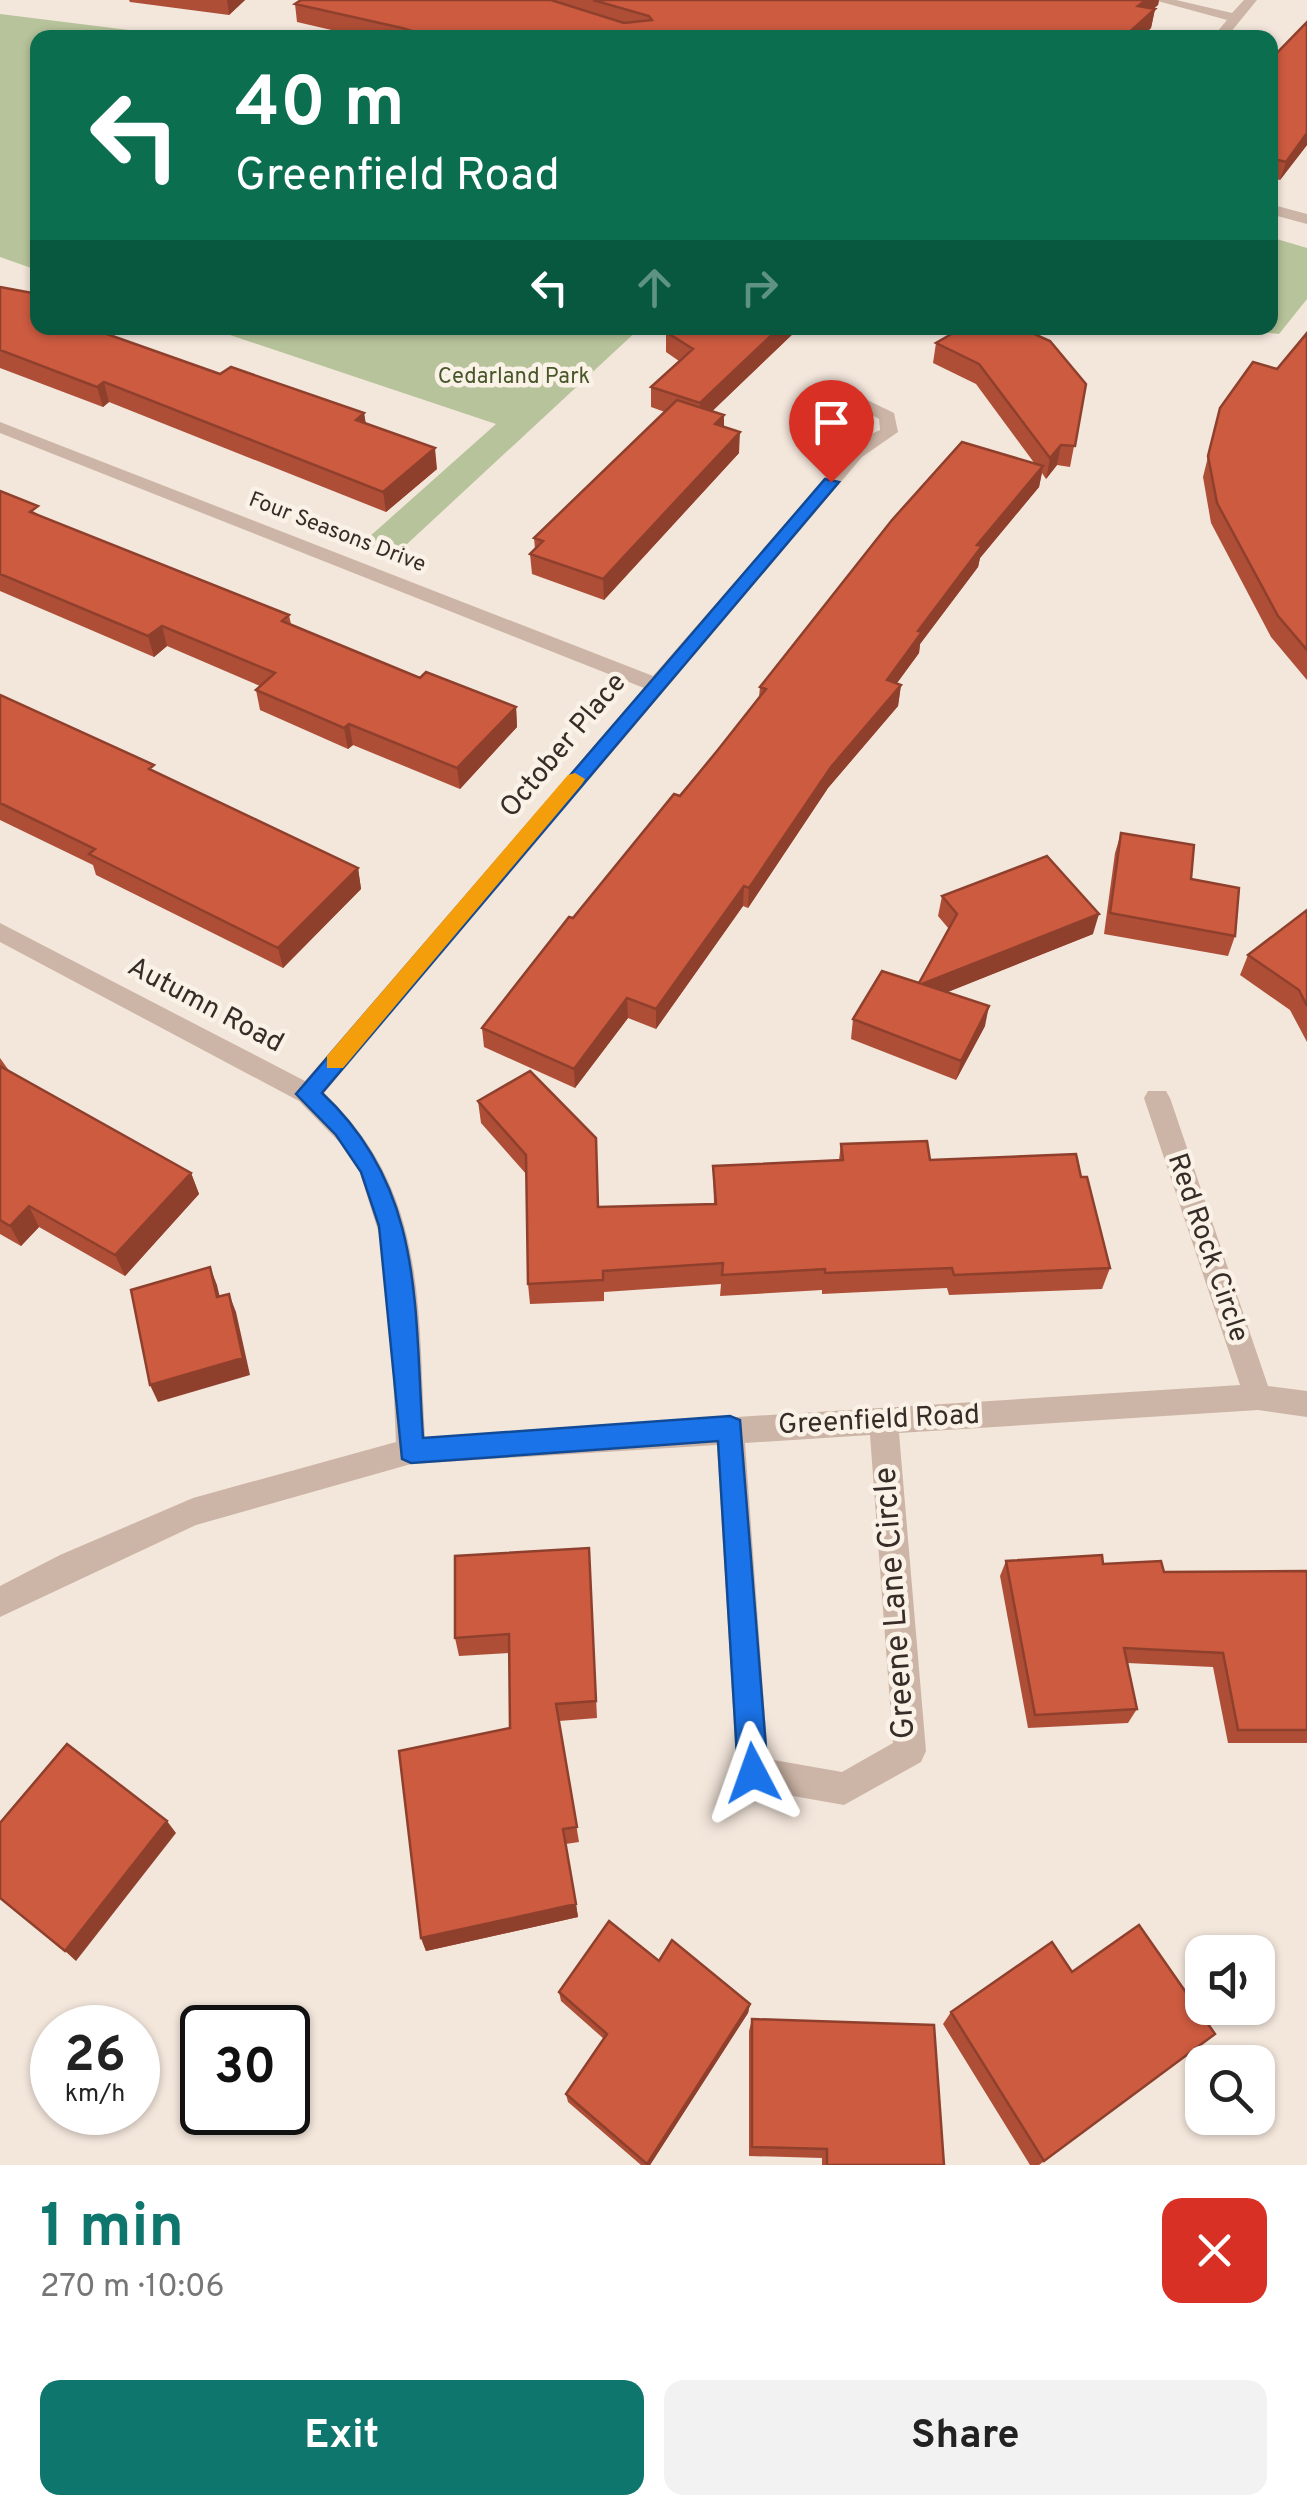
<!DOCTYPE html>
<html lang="en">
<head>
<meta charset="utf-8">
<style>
  body { margin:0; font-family:Overpass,sans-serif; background:#f2f2f2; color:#222; height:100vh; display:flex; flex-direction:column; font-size:38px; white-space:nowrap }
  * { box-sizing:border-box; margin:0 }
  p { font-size:32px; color:#767676 }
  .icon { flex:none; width:55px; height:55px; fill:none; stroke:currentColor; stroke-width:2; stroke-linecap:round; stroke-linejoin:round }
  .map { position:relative; height:2165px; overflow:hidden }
  .sheet { display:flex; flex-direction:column; background:#fff; flex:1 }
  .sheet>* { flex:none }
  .top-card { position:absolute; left:30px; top:30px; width:1248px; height:305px; border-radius:20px; box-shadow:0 2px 8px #0004; background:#0b6e4f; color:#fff; overflow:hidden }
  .buttons { position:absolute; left:1185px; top:1935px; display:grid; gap:20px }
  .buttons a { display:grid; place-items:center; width:90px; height:90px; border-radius:20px; background:#fff; box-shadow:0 2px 8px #0004; font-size:50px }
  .speed { position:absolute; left:30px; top:2005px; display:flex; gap:20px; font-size:50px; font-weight:700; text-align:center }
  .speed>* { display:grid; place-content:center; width:130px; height:130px; border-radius:50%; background:#fff; box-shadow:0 2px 8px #0004; line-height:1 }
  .speed small { font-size:25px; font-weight:400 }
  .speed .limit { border:5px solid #111; border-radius:15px; background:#fff; color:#111 }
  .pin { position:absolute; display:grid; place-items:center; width:85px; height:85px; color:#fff; margin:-102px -42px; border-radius:50% 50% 50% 0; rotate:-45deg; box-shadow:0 0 10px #0007 }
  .pin .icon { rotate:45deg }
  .me { position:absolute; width:110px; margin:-55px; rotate:356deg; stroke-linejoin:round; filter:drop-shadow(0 0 8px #0008) }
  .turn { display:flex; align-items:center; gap:35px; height:210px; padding:0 40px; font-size:45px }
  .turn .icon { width:130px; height:130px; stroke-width:2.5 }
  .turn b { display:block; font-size:70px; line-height:85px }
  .lanes { display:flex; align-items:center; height:95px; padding:0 40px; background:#0003; justify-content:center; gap:50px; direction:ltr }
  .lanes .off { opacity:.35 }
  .round { display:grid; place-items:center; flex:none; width:105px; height:105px; border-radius:20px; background:#f2f2f2 }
  .summary { display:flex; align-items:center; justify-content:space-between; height:170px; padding:0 40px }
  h1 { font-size:60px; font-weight:700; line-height:75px; color:#0f766e }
  .button { display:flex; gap:20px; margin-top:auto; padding:20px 40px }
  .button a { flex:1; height:115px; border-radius:20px; background:#0f766e; color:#fff; font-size:40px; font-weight:700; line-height:115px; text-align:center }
  .button a+a { background:#f2f2f2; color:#222 }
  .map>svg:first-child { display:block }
  .green { fill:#b7c39a }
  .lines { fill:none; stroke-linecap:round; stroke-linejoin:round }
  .street { fill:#ccb5a6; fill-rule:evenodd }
  .wall { fill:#af4e37 }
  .shaded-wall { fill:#8f402d }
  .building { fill:#cc5b40; stroke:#8f402d; stroke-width:2.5 }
  .route { fill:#1a73e8; stroke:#114b97; stroke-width:2.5 }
  .slow { fill:#f59e0b }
  .labels { text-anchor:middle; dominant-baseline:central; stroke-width:9; stroke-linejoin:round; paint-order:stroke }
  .far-park-label { font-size:22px; fill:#48572a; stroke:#faf1e7 }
  .far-street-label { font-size:22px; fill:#372c27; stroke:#faf1e7 }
  .street-label { font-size:28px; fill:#372c27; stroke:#faf1e7 }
  .near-street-label { font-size:32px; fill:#372c27; stroke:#faf1e7 }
</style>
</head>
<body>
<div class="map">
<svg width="1307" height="2165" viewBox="0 0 1307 2165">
  <rect width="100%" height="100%" fill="#f3e6db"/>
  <path class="green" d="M 0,14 L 185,37 L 38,38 L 37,270 L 0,257 Z
    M 1270,237 L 1307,248 L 1307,299 L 1279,334 L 1226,328 L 1270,328 Z
    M 209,328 L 640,328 L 393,557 L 359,546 L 496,424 Z"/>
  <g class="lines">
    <path class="street" d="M 1154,0 L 1176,0 L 1232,13 L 1244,0 L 1257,0 L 1226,38 L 1212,38 L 1227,20 Z
      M 1270,204 L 1307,214 L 1307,224 L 1270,214 Z
      M 826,397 L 859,396 L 894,413 L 898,432 L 862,457 L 324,1093 C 428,1191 417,1305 425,1437 L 1240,1385 L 1144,1098 L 1148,1091 L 1166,1091 L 1170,1098 L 1268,1386 L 1307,1391 L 1307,1417 L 1258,1410 L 899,1433 L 926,1751 L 921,1762 L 844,1805 L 753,1789 L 741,1785 L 737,1773 L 717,1445 L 411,1464 L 196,1525 L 0,1617 L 0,1586 L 60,1555 L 193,1498 L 396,1442 L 390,1308 L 380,1237 L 359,1170 L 343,1146 L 299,1101 L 0,942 L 0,923 L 305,1081 L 644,688 L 0,433 L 0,422 L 653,676 L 848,452 L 822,447 L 801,429 L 801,413 ZM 836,406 L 856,406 L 879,419 L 880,430 L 855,441 L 824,434 L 816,419 ZM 870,1435 L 893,1743 L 842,1772 L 768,1759 L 745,1443 Z"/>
  </g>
  <path class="wall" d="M 129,0 L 245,0 L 229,15 L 130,2 Z
    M 301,0 L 1159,0 L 1158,5 L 1153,9 L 1155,9 L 1151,28 L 1140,38 L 366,38 L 297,22 L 295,4 Z
    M 1270,60 L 1307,145 L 1280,180 L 1270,178 Z
    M 0,287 L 38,328 L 364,413 L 366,424 L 437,469 L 386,512 L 109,402 L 103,407 L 0,368 Z
    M 799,328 L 712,411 L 739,453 L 604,600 L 532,574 L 530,554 L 535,549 L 534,538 L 665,412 L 651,407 L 651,387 L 679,361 L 666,352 L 666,332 Z
    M 1307,333 L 1307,680 L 1271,637 L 1211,523 L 1203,477 L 1220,408 L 1277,369 Z
    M 936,343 L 1086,384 L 1070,467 L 1057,465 L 1046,479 L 1042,473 L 1039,487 L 980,558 L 978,567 L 920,644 L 919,653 L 896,684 L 901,685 L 898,706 L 828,788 L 748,908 L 743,906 L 656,1029 L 628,1018 L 575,1088 L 484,1047 L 482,1028 L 573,918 L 717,751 L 759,697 L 760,687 L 1035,464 L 976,384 L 933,363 Z
    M 0,491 L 41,516 L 289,615 L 291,624 L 420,678 L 516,707 L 517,727 L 460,789 L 353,745 L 348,749 L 260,710 L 256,690 L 260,686 L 167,646 L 154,657 L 0,591 Z
    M 0,695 L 156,772 L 358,868 L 361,889 L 283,968 L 96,875 L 93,865 L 0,820 Z
    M 1121,833 L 1191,879 L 1235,936 L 1228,956 L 1104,934 L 1115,853 Z
    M 942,896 L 1093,934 L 947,992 L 985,1026 L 956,1080 L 851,1039 L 853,1019 L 919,983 L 949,929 L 938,916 Z
    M 1307,910 L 1307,1042 L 1290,1010 L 1240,975 L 1248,955 Z
    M 0,1058 L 10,1072 L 191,1173 L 199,1194 L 125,1276 L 39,1227 L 21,1246 L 0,1234 Z
    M 478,1101 L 598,1207 L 714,1204 L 713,1166 L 839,1160 L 841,1144 L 930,1160 L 1081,1177 L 1110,1268 L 1102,1289 L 949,1295 L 947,1288 L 822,1294 L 822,1290 L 720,1296 L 721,1284 L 604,1292 L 604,1301 L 530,1304 L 528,1284 L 527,1175 L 481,1123 Z
    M 589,1548 L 597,1718 L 559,1721 L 579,1842 L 566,1844 L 578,1917 L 426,1951 L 421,1938 L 510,1728 L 509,1653 L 459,1656 L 455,1638 Z
    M 1006,1561 L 1103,1564 L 1164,1572 L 1307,1571 L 1307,1743 L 1228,1743 L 1213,1667 L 1127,1663 L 1137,1709 L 1128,1723 L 1028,1728 L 1000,1576 Z
    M 659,1961 L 750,2004 L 748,2013 L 650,2165 L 641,2165 L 568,2102 L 566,2094 L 604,2039 L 561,2001 L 559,1992 Z
    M 1072,1972 L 1215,2034 L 1039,2165 L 1030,2165 L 943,2024 L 951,2012 Z
    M 752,2019 L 944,2165 L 822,2165 L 822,2158 L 749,2156 L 749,2031 Z"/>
  <path class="shaded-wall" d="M 227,0 L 245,0 L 229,15 Z
    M 1146,0 L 1159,0 L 1158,5 L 1135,24 L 1138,6 Z
    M 1155,9 L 1151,28 L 1140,38 L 1123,38 Z
    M 1307,133 L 1307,145 L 1280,180 L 1286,162 Z
    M 779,328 L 799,328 L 699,424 L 700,403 Z
    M 104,382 L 109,402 L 103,407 L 97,387 Z
    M 364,413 L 367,434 L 356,420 Z
    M 724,415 L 724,435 L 715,424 Z
    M 740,432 L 739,453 L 604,600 L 603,579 Z
    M 1061,445 L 1057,465 L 1046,479 L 1050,458 Z
    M 435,448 L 437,469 L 386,512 L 383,492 Z
    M 1043,466 L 1039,487 L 980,558 L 978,567 L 920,644 L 919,653 L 884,701 L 887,680 L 918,631 L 977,545 Z
    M 162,626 L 167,646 L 154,657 L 148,636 Z
    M 901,685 L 898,706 L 828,788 L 748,908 L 749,888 L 831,767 Z
    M 516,707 L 517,727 L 460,789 L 457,768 Z
    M 349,724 L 353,745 L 348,749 L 344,728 Z
    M 358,868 L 361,889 L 283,968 L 278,948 Z
    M 744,886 L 743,906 L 656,1029 L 656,1009 Z
    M 1099,914 L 1093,934 L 918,1004 L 922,984 Z
    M 627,998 L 628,1018 L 575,1088 L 574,1069 Z
    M 989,1006 L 985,1026 L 956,1080 L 961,1061 Z
    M 191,1173 L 199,1194 L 125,1276 L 115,1255 Z
    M 29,1206 L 39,1227 L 21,1246 L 10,1226 Z
    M 210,1267 L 217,1285 L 224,1315 L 217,1297 Z
    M 229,1294 L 236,1312 L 250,1375 L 158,1402 L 150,1385 Z
    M 167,1821 L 176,1833 L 76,1961 L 65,1951 Z
    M 576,1904 L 578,1917 L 426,1951 L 421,1938 Z
    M 750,2004 L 748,2013 L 650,2165 L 647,2165 Z"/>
  <path class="building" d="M 301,0 L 551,0 L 624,23 L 652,20 L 649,16 L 593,0 L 1146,0 L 1138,6 L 1155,9 L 1123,38 L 435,38 L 402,28 L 295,4 Z
    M 1307,22 L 1307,133 L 1286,162 L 1270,158 L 1270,60 Z
    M 0,287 L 38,294 L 38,328 L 90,328 L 220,374 L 231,367 L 364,413 L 356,420 L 435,448 L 383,492 L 104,382 L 97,387 L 0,350 Z
    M 677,328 L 779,328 L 700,403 L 651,387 L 693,349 L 666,332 Z
    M 962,328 L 1021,328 L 1050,341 L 1086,384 L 1075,446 L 1061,445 L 1050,458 L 979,364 L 936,343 Z
    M 1307,333 L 1307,650 L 1278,616 L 1217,503 L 1208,456 L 1220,408 L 1253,362 L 1277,369 Z
    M 677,400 L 724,415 L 715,424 L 740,432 L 603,579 L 530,554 L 543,541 L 534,538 Z
    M 962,442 L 1043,466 L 977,545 L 982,546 L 918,631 L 922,632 L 887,680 L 901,685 L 831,767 L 749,888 L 744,886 L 656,1009 L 627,998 L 574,1069 L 482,1028 L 569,917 L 573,918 L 674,794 L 680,796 L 717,751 L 766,689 L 760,687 L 892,520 Z
    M 0,491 L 38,506 L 30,512 L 289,615 L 282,621 L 420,678 L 426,672 L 516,707 L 457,768 L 349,724 L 344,728 L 256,690 L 275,673 L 162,626 L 148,636 L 0,574 Z
    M 0,695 L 154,765 L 149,769 L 358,868 L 278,948 L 89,854 L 95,849 L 0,803 Z
    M 1121,833 L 1194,845 L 1191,879 L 1239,888 L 1235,936 L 1110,913 Z
    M 1047,856 L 1099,914 L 922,984 L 989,1006 L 961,1061 L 853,1019 L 882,971 L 919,983 L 957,914 L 942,896 Z
    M 1307,910 L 1307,1006 L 1299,990 L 1248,955 Z
    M 0,1066 L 191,1173 L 115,1255 L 29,1206 L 10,1226 L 0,1220 Z
    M 530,1071 L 596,1138 L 598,1207 L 716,1204 L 713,1166 L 843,1160 L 841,1144 L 927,1141 L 930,1160 L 1076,1154 L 1081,1177 L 1087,1177 L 1110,1268 L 954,1275 L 952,1268 L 825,1273 L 825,1269 L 722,1275 L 723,1263 L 603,1271 L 603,1280 L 528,1284 L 526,1155 L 478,1101 Z
    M 210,1267 L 217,1297 L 229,1294 L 243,1358 L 150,1385 L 131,1290 Z
    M 589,1548 L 596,1701 L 556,1704 L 577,1827 L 563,1829 L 576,1904 L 421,1938 L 399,1751 L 510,1728 L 509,1634 L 455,1638 L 455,1556 Z
    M 1102,1555 L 1103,1564 L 1161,1561 L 1164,1572 L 1307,1571 L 1307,1730 L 1238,1730 L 1223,1653 L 1124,1648 L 1137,1709 L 1035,1715 L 1006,1561 Z
    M 67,1744 L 167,1821 L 65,1951 L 0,1898 L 0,1823 Z
    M 609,1921 L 659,1961 L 672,1940 L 750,2004 L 647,2164 L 566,2094 L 607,2034 L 559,1992 Z
    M 1139,1925 L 1215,2034 L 1044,2161 L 951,2012 L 1052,1942 L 1072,1972 Z
    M 752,2019 L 934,2025 L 944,2165 L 827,2165 L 827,2149 L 752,2147 Z"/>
  <path class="route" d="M 825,479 L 839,482 L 322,1093 C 425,1189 414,1307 423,1438 L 730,1416 L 740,1420 L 768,1773 L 764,1784 L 753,1788 L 742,1784 L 738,1773 L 718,1441 L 411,1463 L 402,1459 L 379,1226 L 361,1172 L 336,1135 L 296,1094 Z"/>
  <path class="slow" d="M 575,773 L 585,779 L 582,784 L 343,1068 L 327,1068 L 327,1056 L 568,775 Z"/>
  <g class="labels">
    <g class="far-park-label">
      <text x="514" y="377">Cedarland Park</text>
    </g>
    <g class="far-street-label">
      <text transform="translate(337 533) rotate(21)">Four Seasons Drive</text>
    </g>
    <g class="street-label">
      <text transform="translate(564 746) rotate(-50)">October Place</text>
      <text transform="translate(205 1006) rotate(28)">Autumn Road</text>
      <text transform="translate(1207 1248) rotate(71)">Red Rock Circle</text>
      <text transform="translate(879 1421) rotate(-3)">Greenfield Road</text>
    </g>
    <g class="near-street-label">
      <text transform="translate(896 1603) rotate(-94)">Greene Lane Circle</text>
    </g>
  </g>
</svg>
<div class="buttons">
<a><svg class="icon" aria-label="sound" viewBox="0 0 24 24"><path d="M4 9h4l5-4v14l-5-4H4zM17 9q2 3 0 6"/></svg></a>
<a><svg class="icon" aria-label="search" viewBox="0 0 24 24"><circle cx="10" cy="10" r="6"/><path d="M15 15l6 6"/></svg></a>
</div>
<div class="speed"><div>26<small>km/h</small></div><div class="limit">30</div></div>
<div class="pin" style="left:831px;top:482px;background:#d93025"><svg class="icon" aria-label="arrive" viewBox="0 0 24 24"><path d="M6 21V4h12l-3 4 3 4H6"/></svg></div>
<svg class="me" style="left:753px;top:1773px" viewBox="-20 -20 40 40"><path d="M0-17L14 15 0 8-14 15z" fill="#1a73e8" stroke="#fff" stroke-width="4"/></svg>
<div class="top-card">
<div class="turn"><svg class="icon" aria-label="left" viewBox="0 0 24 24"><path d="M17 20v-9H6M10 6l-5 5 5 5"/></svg><div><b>40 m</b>Greenfield Road</div></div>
<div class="lanes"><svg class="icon" aria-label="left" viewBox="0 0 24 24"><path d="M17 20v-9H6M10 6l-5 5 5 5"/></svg><svg class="icon off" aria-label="ahead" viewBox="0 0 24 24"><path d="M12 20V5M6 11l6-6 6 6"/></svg><svg class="icon off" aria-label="right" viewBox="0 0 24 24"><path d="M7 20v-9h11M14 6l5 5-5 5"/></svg></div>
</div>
</div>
<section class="sheet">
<div class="summary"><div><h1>1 min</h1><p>270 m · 10:06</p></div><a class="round" style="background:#d93025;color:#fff"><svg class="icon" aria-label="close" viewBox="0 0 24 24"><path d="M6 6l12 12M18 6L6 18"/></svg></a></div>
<div class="button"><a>Exit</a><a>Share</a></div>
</section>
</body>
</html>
